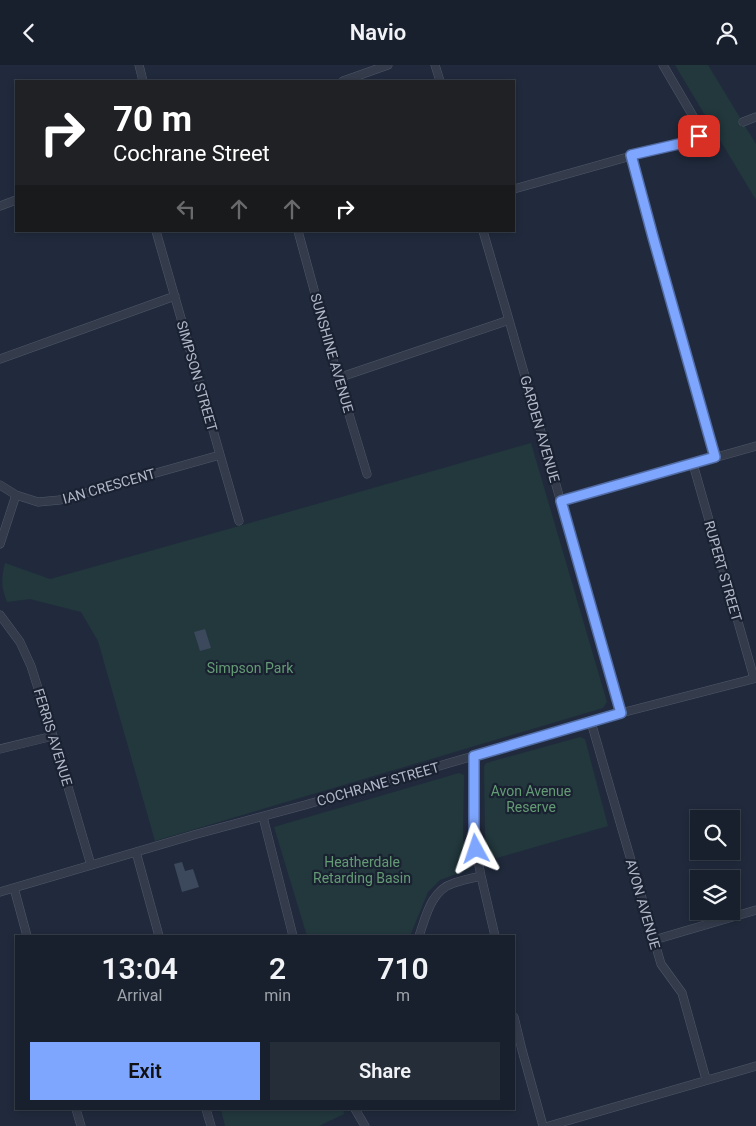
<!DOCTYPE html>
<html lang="en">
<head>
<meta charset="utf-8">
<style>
  body { margin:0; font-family:Roboto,sans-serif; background:#252d39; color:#f1f3f6; height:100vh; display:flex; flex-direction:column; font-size:19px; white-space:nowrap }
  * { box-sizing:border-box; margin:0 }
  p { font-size:16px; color:#9fa3aa }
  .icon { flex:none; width:28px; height:28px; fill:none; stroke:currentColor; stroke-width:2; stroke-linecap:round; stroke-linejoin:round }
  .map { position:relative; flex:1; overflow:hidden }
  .side { position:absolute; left:15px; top:870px; width:500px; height:175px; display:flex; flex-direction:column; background:#18202d; border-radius:0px; box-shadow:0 2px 8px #0003,0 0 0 1px #363e49 }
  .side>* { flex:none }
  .hud { position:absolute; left:15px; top:15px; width:500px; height:152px; border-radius:0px; box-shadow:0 2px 8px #0003,0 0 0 1px #363e49; background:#202124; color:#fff; overflow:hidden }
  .tools { position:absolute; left:690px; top:745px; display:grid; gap:10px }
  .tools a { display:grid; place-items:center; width:50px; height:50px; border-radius:0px; background:#18202d; box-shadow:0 2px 8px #0003,0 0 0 1px #363e49; font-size:25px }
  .pin { position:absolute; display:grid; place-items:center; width:42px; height:42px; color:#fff; margin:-21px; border-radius:10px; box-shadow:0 2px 8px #0006 }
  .me { position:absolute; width:55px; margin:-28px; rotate:355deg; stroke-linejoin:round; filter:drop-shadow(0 0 4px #0008) }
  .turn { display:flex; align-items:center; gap:18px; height:105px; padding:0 15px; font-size:22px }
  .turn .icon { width:65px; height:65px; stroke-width:2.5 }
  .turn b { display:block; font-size:35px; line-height:42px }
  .lanes { display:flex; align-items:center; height:48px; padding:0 15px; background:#0003; justify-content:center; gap:25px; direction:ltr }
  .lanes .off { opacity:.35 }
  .eta { display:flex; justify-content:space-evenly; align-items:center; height:85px; text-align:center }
  .eta b { font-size:30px; font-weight:600; line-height:35px }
  .action { display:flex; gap:10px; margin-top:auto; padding:10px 15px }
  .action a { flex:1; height:58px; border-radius:0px; background:#7ea6ff; color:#111; font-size:20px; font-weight:600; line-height:58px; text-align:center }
  .action a+a { background:#252d39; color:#f1f3f6 }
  header { display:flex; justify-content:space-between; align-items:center; height:65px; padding:0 15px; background:#18202d; font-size:22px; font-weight:600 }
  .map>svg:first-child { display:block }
  .green { fill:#22383d }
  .building { fill:#3c485c }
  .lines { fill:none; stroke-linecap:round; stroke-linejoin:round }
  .street-casing { stroke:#4f5767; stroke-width:9 }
  .street { stroke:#343c4c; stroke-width:8 }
  .route-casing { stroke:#526ca6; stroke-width:12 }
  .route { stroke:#7ea6ff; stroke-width:9 }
  .labels { text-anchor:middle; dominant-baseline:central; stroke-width:4.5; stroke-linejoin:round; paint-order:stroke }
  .street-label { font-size:14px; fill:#afb7c8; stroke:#1a2231 }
  .park-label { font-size:14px; fill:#649b75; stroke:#1a2231 }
</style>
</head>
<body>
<header><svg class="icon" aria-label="back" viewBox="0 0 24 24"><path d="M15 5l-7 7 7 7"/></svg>Navio<svg class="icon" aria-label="person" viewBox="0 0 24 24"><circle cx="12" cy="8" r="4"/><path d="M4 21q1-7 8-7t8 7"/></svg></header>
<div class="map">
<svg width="756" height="1061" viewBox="0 0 756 1061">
  <rect width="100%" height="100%" fill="#202a3c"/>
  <path class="green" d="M 675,0 L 708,0 L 756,79 L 756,135 Z
    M 531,378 L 607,637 L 603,643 L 155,776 L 98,576 L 81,547 L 30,534 L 7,537 C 1,521 1,514 5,498 L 50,514 L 250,458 Z
    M 580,672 L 585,674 L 608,761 L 490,795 L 485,770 L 484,702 L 486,698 Z
    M 459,708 L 464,710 L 463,774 L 470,804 L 440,815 L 428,827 L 410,871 L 307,871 L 274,762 Z
    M 221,1044 L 343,1044 L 344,1049 L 319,1061 L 225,1061 Z"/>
  <path class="building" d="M 205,564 L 211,583 L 200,586 L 194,567 Z
    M 182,797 L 185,806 L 193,804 L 199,822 L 182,827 L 174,799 Z"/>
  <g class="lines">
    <defs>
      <path id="street" d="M 139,0 L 143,16
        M 435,0 L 440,16
        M 343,16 L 388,0
        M 743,57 L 756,52
        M 631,91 L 653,172 L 715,392
        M 514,124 L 631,91 L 683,78 L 699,71 L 700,63 L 663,0
        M 0,141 L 16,135
        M 156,166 L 239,456
        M 298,166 L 338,313 L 367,409
        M 483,166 L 509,255 L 621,648
        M 0,294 L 175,231
        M 338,313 L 509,255
        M 693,399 L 754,613
        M 0,420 L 16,430 L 38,437 L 60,435 L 220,390
        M 561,436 L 756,381
        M 0,479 L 16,430
        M 0,550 L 20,577 L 31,601 L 53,671 L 91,800
        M 591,657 L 661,899 L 682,928 L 706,1014
        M 0,684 L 53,671
        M 474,691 L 474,774 L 481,811 L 495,871
        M 263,752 L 293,871
        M 136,787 L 159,871
        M 14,823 L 27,871
        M 0,827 L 197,769 L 305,740 L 621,648 L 756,613
        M 419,871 C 426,851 431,825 454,818 C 462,815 472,813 481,811
        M 654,875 L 756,845
        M 514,952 L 522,985 L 543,1061
        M 76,1044 L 81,1061
        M 206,1044 L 211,1061
        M 355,1044 L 365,1061
        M 549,1061 L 756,1001"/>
    </defs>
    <use href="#street" class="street-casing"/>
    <use href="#street" class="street"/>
  </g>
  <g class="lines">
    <defs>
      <path id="route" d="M 476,784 L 474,774 L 474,691 L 621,648 L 561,436 L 715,392 L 653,172 L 631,90 L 683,78 L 699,71"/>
    </defs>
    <use href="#route" class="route-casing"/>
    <use href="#route" class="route"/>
  </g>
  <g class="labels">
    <g class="street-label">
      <text transform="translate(332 288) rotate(74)">SUNSHINE AVENUE</text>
      <text transform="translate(197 311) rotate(74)">SIMPSON STREET</text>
      <text transform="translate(540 364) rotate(74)">GARDEN AVENUE</text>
      <text transform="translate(109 421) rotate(-16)">IAN CRESCENT</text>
      <text transform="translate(723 506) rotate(74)">RUPERT STREET</text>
      <text transform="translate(53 672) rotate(73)">FERRIS AVENUE</text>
      <text transform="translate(378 719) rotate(-16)">COCHRANE STREET</text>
      <text transform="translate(643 839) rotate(74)">AVON AVENUE</text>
    </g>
    <g class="park-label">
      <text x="250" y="603">Simpson Park</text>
      <text x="531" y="726">Avon Avenue<tspan x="531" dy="16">Reserve</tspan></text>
      <text x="362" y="797">Heatherdale<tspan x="362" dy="16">Retarding Basin</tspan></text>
    </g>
  </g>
</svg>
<div class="tools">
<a><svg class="icon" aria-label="search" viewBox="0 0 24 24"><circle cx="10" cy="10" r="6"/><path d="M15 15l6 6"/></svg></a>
<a><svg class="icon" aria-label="layers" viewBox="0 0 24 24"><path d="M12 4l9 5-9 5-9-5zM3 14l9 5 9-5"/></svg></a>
</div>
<div class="pin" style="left:699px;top:71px;background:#d93025"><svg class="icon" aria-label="arrive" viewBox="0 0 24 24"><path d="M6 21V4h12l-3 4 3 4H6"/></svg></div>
<svg class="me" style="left:476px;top:784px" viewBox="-20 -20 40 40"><path d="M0-17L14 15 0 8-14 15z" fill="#7ea6ff" stroke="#fff" stroke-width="4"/></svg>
<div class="hud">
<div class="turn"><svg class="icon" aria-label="right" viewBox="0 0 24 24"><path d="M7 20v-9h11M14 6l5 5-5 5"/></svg><div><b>70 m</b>Cochrane Street</div></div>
<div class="lanes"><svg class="icon off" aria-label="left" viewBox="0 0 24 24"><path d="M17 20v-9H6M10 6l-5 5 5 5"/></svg><svg class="icon off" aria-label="ahead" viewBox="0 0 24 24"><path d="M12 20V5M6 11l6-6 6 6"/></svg><svg class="icon off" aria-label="ahead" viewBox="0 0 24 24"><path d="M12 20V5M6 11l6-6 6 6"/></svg><svg class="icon" aria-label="right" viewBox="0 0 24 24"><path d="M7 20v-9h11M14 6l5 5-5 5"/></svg></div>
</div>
<section class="side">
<div class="eta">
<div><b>13:04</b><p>Arrival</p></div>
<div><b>2</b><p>min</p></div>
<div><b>710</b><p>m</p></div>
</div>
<div class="action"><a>Exit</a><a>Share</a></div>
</section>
</div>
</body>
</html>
